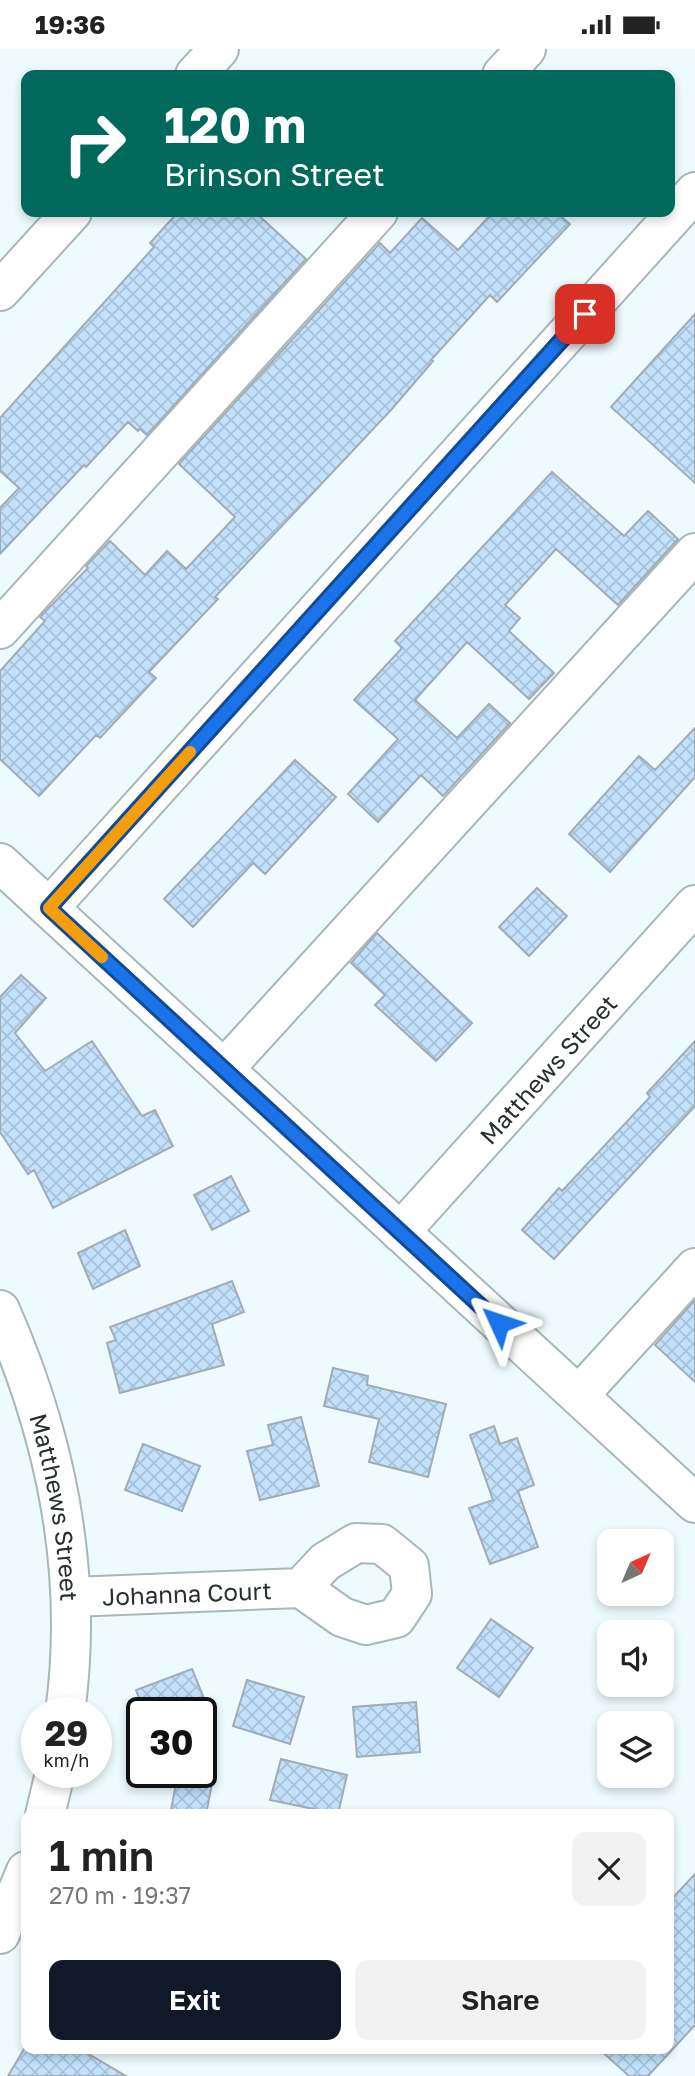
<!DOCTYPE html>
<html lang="en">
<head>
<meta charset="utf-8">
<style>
  body { margin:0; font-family:"Golos Text",sans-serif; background:#f2f2f2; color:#222; height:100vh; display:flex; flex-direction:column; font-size:26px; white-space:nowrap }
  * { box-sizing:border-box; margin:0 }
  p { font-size:23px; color:#767676 }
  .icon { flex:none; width:38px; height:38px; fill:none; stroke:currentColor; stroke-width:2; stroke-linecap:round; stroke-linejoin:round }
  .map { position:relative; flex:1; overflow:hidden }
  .panel { position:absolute; left:21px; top:1760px; width:653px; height:245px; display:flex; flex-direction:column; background:#fff; border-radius:14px; box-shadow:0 4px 10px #0003 }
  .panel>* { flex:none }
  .banner { position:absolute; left:21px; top:21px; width:654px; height:147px; border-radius:14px; box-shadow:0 4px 10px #0003; background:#00695c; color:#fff; overflow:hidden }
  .needle { width:46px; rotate:44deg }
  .controls { position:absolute; left:597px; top:1480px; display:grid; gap:14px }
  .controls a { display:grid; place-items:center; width:77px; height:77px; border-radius:14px; background:#fff; box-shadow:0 4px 10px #0003; font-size:35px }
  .speed { position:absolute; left:21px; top:1648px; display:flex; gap:14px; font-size:35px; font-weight:700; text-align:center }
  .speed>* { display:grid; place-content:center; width:91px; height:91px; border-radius:50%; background:#fff; box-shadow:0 4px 10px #0003; line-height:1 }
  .speed small { font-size:18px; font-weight:400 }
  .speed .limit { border:4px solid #111; border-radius:10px; background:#fff; color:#111 }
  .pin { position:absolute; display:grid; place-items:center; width:60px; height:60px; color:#fff; margin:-30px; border-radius:14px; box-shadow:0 4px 10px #0006 }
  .me { position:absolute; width:77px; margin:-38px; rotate:312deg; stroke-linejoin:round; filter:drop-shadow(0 0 5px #0008) }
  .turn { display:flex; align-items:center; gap:24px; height:147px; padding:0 28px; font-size:32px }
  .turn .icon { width:91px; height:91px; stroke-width:2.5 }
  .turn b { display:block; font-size:49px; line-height:60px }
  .round { display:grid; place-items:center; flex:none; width:74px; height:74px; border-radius:14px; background:#f2f2f2 }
  .headline { display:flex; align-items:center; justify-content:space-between; height:119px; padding:0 28px }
  h1 { font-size:42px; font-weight:600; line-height:52px }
  .primary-button { display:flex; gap:14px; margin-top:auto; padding:14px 28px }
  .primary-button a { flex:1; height:80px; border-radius:14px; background:#111827; color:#fff; font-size:28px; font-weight:600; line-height:80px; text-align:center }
  .primary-button a+a { background:#f2f2f2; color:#222 }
  .status { display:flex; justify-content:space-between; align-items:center; height:49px; padding:0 35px; background:#fff; direction:ltr }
  .status svg { height:19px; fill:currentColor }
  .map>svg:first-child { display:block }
  .building { fill:url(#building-cross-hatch); stroke:#a2acb5; stroke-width:2 }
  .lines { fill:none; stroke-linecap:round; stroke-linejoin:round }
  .minor-casing { stroke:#a8b7ba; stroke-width:42 }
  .minor { stroke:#fff; stroke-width:38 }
  .route-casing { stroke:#114b97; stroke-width:18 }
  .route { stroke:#1a73e8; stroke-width:12 }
  .slow { stroke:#f59e0b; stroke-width:12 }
  .labels { text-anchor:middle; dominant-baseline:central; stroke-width:6; stroke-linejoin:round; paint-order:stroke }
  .street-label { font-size:24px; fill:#292f30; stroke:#fff }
</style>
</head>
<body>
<div class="status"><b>19:36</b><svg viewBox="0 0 49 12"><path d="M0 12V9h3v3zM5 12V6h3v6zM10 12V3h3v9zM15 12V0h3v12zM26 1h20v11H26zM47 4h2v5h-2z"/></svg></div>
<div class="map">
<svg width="695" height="2027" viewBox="0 0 695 2027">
  <defs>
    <pattern id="building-cross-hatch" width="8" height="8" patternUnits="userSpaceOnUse" patternTransform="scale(1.75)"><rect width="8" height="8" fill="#c2e1fd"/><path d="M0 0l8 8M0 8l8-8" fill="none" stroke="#a7c1d9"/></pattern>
  </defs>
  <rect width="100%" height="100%" fill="#eefbfe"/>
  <path class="building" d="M 178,163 L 255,163 L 306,210 L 147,386 L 140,380 L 138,382 L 128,373 L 86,418 L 84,416 L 0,505 L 0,459 L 19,439 L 0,422 L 0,369 L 154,198 L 150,194 Z
    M 493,163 L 556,163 L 570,175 L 497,253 L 490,246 L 431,311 L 433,312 L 391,361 L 215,548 L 218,550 L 149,623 L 156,629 L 100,689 L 96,686 L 39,747 L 0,710 L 0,622 L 45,572 L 40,568 L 88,519 L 86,517 L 110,492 L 145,526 L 167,502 L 186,520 L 235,468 L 179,415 L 380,194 L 390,204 L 422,169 L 458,201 Z
    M 695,265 L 695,434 L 611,358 Z
    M 552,423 L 624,487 L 648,462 L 678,490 L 618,556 L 556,500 L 505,556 L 520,569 L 509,582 L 554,624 L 529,650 L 467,593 L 415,651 L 457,689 L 489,655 L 510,674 L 443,747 L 421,726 L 378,773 L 348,745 L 398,690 L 354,651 L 402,599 L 395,592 Z
    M 695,679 L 695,728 L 610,823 L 569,785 L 639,707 L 655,721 Z
    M 295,711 L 336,748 L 265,825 L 253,814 L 193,878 L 164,850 Z
    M 537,839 L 567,867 L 529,907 L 499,878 Z
    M 377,884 L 472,974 L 436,1012 L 375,956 L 385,946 L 351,914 Z
    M 21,926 L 46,949 L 15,984 L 45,1022 L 92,992 L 142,1067 L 155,1061 L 173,1097 L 53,1159 L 34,1121 L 28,1125 L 0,1083 L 0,948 Z
    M 695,992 L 695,1057 L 554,1210 L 522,1181 L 559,1139 L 562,1142 L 650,1048 L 647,1044 Z
    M 231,1127 L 249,1162 L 212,1181 L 194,1146 Z
    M 125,1181 L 140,1217 L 93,1240 L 78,1204 Z
    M 232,1232 L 244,1263 L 212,1275 L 224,1316 L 120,1344 L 107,1294 L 116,1291 L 110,1278 Z
    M 695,1251 L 695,1333 L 655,1296 Z
    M 333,1319 L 368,1327 L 367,1336 L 446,1355 L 428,1428 L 369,1413 L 379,1370 L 324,1357 Z
    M 301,1368 L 319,1437 L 260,1451 L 247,1402 L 273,1396 L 268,1376 Z
    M 494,1377 L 500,1395 L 517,1389 L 534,1436 L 518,1442 L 538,1498 L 490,1515 L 469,1459 L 493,1451 L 470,1386 Z
    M 143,1395 L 200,1417 L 182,1462 L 125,1441 Z
    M 491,1570 L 533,1599 L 499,1648 L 457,1619 Z
    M 192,1620 L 210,1664 L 145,1664 L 136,1641 Z
    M 247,1631 L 304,1648 L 290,1695 L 233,1677 Z
    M 416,1653 L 420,1703 L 357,1708 L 353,1658 Z
    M 281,1710 L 347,1726 L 338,1765 L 270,1751 Z
    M 178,1724 L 214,1724 L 206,1766 L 170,1766 Z
    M 695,1825 L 695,1976 L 648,2027 L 629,2027 L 599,2000 L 668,2000 L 668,1854 Z
    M 24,2000 L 80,2000 L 126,2027 L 8,2027 Z"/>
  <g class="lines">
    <defs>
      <g id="minor">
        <path d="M 195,26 L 219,0"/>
        <path d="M 502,26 L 526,0"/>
        <path d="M 0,242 L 72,163"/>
        <path d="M 0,580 L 378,163"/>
        <path d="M 0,814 L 695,1454"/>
        <path d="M 49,859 L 695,143"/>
        <path d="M 224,1020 L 695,504"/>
        <path id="s1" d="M 400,1183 L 695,856"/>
        <path id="s2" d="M 0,1261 C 56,1388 84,1525 65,1664"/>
        <path d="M 579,1346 L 695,1219"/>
        <path id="s3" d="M 71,1548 L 301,1539 L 342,1568 L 366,1576 L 396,1569 L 412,1545 L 409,1517 L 382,1495 L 356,1494 L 325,1513 L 301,1539"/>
        <path d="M 45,1766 L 55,1724"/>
        <path d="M 0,1885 L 26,1822"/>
      </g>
    </defs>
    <use href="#minor" class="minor-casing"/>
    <use href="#minor" class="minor"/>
  </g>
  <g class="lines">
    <defs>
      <path id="route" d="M 499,1274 L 49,859 L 585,265"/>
    </defs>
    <use href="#route" class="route-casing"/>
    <use href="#route" class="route"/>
    <path class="slow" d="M 102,908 L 49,859 L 190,703"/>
  </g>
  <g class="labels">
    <g class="street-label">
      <text stroke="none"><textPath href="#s1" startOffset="220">Matthews Street</textPath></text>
      <text stroke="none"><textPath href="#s2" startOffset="206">Matthews Street</textPath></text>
      <text stroke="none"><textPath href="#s3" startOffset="116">Johanna Court</textPath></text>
    </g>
  </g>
</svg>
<div class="controls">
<a><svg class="needle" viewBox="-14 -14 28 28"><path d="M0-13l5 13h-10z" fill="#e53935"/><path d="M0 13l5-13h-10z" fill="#767676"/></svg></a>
<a><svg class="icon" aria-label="sound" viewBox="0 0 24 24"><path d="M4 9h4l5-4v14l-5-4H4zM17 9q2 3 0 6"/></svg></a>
<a><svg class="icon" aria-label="layers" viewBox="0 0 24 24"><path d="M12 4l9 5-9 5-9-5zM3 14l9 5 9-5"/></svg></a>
</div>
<div class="speed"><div>29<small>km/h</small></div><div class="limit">30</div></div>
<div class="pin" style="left:585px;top:265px;background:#d93025"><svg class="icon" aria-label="arrive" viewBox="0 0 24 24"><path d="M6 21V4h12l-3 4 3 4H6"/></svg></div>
<svg class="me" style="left:499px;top:1274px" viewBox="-20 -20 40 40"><path d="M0-17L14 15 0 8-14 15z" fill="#1a73e8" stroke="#fff" stroke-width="4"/></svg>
<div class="banner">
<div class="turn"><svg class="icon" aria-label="right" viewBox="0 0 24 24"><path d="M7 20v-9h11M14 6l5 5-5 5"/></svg><div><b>120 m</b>Brinson Street</div></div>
</div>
<section class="panel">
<div class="headline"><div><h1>1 min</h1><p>270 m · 19:37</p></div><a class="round"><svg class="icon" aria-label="close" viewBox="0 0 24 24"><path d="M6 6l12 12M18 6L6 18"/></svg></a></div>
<div class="primary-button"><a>Exit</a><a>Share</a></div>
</section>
</div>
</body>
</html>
